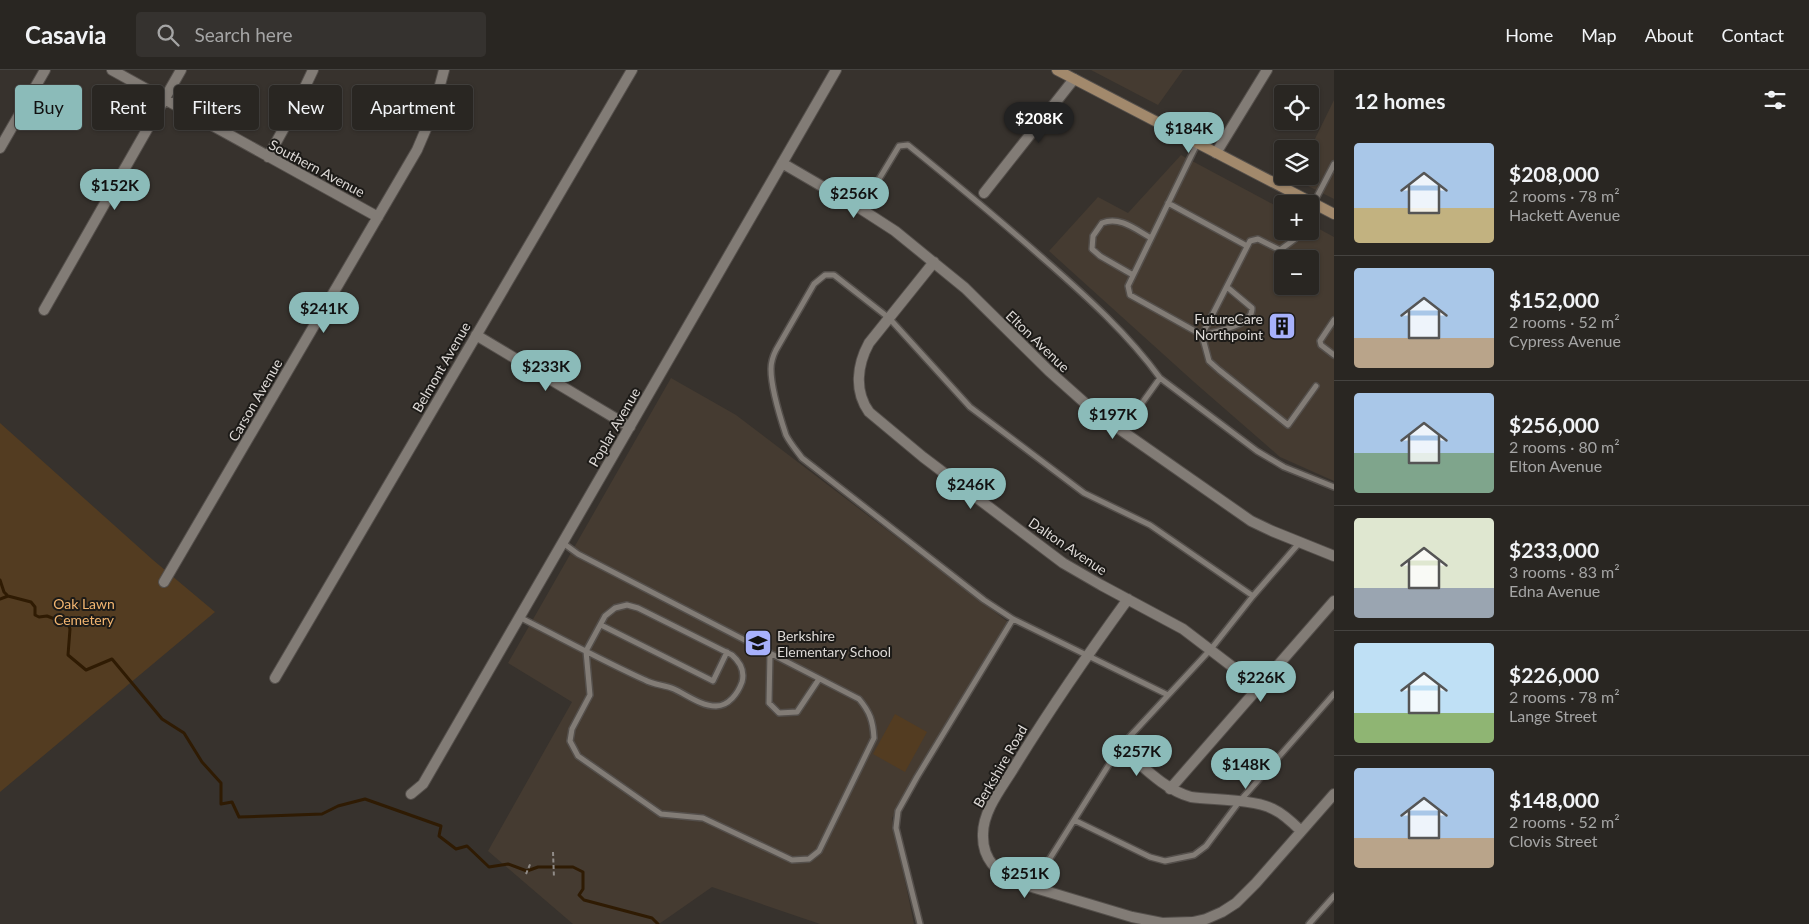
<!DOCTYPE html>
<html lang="en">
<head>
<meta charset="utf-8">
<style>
  body { margin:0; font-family:Lato,sans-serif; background:#35322f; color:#f1f3f6; height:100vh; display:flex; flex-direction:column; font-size:19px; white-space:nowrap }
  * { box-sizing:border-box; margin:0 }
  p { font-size:16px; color:#a5a5a5 }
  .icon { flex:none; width:28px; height:28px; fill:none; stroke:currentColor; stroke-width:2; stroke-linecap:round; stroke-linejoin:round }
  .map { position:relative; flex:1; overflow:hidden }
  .panel { display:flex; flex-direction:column; background:#292622; width:475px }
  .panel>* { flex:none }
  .guide { position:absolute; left:15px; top:15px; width:475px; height:45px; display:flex; gap:10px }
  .buttons { position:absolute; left:1274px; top:15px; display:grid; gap:10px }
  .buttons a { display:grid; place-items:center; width:45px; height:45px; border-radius:5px; background:#292622; box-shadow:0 1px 4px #0004,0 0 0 1px #454340; font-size:25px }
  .price { position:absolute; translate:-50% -42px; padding:0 11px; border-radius:18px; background:#8bbbb9; color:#111; font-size:16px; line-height:32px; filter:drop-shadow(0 1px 2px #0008) }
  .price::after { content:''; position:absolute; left:50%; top:30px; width:15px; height:11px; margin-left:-8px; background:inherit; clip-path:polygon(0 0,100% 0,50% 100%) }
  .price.selected { background:#222; color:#fff }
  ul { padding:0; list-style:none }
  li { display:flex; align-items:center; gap:15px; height:125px; padding:0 20px }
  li+li { border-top:1px solid #454340 }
  li span { display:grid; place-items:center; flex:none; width:140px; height:100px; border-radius:5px; color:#555 }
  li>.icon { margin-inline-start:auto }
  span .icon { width:60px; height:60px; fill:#fffc; stroke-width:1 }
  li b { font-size:21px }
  h2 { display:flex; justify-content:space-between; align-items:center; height:60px; padding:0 20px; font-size:21px }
  .pill { padding:0 18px; border-radius:5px; background:#292622; box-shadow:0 1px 4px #0004,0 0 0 1px #454340; font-size:18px; line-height:45px }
  .pill.selected { background:#8bbbb9; color:#111 }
  header { display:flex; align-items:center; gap:30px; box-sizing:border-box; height:70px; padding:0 25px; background:#292622; border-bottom:1px solid #454340 }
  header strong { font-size:24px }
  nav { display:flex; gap:28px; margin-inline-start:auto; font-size:18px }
  .search { width:350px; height:45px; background:#35322f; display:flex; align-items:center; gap:12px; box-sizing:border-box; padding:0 18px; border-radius:5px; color:#a5a5a5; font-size:19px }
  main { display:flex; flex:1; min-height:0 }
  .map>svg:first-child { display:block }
  .built { fill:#453b31; fill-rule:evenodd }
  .green { fill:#533c21 }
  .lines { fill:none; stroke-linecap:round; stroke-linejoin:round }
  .stream { stroke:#2f1b03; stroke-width:3 }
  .lane-casing { stroke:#544f4b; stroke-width:8 }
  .street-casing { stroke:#544f4b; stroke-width:12 }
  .secondary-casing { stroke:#544f4b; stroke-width:12 }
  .path { stroke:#908b87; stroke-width:2; stroke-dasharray:4 2.5; stroke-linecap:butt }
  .lane { stroke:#827c76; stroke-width:5 }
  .street { stroke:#827c76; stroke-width:10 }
  .secondary { stroke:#a2896c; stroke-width:10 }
  .labels { text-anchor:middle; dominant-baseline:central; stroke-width:4; stroke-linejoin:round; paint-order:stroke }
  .street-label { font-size:14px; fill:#ddd9d6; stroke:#1d1b18 }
  .poi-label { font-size:14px; fill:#ddd9d6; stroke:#1d1b18; text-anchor:end }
  .park-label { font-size:14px; fill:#f2b570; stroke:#1d1b18 }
</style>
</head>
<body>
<header>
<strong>Casavia</strong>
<div class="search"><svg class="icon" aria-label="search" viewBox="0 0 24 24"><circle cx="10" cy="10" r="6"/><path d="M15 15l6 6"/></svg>Search here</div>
<nav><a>Home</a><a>Map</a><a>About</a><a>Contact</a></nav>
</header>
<main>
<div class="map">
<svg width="1334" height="854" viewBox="0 0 1334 854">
  <rect width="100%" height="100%" fill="#37322d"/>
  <path class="built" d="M 1091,0 L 1183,0 L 1158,35 Z
    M 1334,30 L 1334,129 L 1294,109 L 1296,106 L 1310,106 L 1310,79 Z
    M 1181,85 L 1282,139 L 1282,161 L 1310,161 L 1310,154 L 1334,167 L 1334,411 L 1280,387 L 1194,312 L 1049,181 L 1098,127 L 1128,143 ZM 1282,189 L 1310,189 L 1310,216 L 1282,216 Z
    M 671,308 L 736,345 L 1008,552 L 892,748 L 914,854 L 820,854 L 712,817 L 659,854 L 573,854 L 488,781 L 572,632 L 508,593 Z"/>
  <path class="green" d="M 0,353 L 153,490 L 215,542 L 0,722 Z
    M 895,644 L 927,662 L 905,702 L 873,684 Z"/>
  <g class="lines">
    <path class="stream" d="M 0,510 L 4,522 L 7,525
      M 0,529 L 8,526 L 31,532 L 35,537 L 35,545 L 39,547 L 47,546 L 68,554 L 70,559 L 68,585 L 86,600 L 112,589 L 162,649 L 184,663 L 202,692 L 221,713 L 221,734 L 232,732 L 239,747 L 322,744 L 338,736 L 365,729 L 441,756 L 439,766 L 456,779 L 467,776 L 489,797 L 508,794 L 527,801 L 538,797 L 573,797 L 583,802 L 583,819 L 579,825 L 584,830 L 652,848 L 658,854"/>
    <g class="lane-casing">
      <path id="lane" d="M 1197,74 L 1128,216 L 1130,225 L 1202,265 C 1217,261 1253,256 1252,238 L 1227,217
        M 1168,133 L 1247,176
        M 861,139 L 899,76 L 908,75 C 955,113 1001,151 1046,191 C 1087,227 1128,264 1160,308 L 1257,381 L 1284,397 L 1334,417
        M 1310,140 L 1334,94
        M 1299,161 L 1295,169 L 1280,180 L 1258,169 L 1250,171 L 1202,265 L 1209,291 L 1219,300 L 1288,355 L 1316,316
        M 1133,205 L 1100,186 L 1092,179 L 1093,166 L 1102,153 C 1120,146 1135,159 1151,168
        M 1334,250 L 1320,271 L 1321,275 L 1334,285
        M 1122,361 L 1160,308
        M 519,547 C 561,568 603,591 645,610 C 654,615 665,615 674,619 C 687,625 701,636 716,636 C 729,636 738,623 742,612 C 745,601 740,592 732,585 L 638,538 L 627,535 L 615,538 L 605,546 L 586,581 L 590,625 L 572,659 L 570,671 L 578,686 L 661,744 L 703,748 L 792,790 L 809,789 L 819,781 L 874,668 C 873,651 870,642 859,629 L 578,484 L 563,473
        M 601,555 L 713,611 L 727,582
        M 770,583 L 769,633 L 779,643 L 797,642 L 819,609
        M 1168,625 L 1013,549 L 984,530 L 802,388 C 796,380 790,373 786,365 C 780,347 771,317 771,299 C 771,292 773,286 776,280 L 814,214 L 825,205 L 834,205 L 889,248 L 970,337 L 1084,423 L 1150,455 L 1253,526
        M 1074,750 L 1150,787 L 1165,791 L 1194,785 L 1206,776 L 1239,732 L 1334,624
        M 1032,817 L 1120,677 L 1211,579 L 1253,526 L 1300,472
        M 920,854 L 896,758 L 898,741 L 917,707 L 1013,549
        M 1309,854 L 1334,826"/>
    </g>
    <g class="street-casing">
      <path id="street" d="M 112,0 L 378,147
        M 0,78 L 45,0
        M 1216,83 L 1267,0
        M 268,87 L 295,38 L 313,0
        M 782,93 L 861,139 L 895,161 L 965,218 L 1049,301 L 1095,342 L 1251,451 L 1272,461 L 1334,486
        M 984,123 L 1074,9
        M 934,192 L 869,273 C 857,295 854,321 869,342 L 923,387 L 1063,493 L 1101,515 L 1183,559 L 1259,617
        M 44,240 L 181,0
        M 476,265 L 630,357
        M 164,512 L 417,80 L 432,45 L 444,0
        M 1128,529 C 1088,584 1050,639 1015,696 C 1003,716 983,740 983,764 C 982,791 999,805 1022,814 L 1132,847 L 1162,853 L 1193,852 L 1206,849 L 1222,842 L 1236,833 L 1256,813 L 1334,724
        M 275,608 L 632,0
        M 1120,677 C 1142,695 1163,719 1191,727 C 1214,730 1254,729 1273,739 C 1284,744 1293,753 1301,761
        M 1170,719 L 1334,531
        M 411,724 L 423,714 L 836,0"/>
    </g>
    <g class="secondary-casing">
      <path id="secondary" d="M 1057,0 L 1334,144"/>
    </g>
    <path class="path" d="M 553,782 L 554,808
      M 526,804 L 531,792"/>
    <use href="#lane" class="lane"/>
    <use href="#street" class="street"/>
    <use href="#secondary" class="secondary"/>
  </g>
  <defs>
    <g id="building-square" transform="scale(1.4375)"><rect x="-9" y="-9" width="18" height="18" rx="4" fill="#a7b1fc" stroke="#1d1b18"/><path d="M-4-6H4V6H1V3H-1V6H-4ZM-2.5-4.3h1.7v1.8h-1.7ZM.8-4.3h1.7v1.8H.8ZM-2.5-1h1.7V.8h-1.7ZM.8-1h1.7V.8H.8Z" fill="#111"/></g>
    <g id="school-square" transform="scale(1.4375)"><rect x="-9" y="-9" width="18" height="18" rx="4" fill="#a7b1fc" stroke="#1d1b18"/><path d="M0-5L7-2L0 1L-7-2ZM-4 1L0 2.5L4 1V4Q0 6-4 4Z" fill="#111"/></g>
  </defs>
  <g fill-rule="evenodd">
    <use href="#building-square" x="1282" y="256"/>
    <use href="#school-square" x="758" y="573"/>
  </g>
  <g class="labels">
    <g class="street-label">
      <text transform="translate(317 98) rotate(28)">Southern Avenue</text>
      <text transform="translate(1038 271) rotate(44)">Elton Avenue</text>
      <text transform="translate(441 297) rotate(-60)">Belmont Avenue</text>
      <text transform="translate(255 330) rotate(-60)">Carson Avenue</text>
      <text transform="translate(614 357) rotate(-60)">Poplar Avenue</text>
      <text transform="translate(1068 476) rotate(34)">Dalton Avenue</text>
      <text transform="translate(1000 696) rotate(-60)">Berkshire Road</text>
    </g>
    <g class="poi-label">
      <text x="1263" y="248">FutureCare<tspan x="1263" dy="16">Northpoint</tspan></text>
      <text x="777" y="565" text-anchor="start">Berkshire<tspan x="777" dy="16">Elementary School</tspan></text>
    </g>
    <g class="park-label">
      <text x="84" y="533">Oak Lawn<tspan x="84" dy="16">Cemetery</tspan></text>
    </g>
  </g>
</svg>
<div class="buttons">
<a><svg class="icon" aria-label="locate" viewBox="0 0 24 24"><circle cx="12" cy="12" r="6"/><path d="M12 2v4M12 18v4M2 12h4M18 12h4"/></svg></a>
<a><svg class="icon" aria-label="layers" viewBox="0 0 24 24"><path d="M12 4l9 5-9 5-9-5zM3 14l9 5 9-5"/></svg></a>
<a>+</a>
<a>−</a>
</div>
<b class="price selected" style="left:1039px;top:74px">$208K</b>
<b class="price" style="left:1189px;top:84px">$184K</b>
<b class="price" style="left:115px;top:141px">$152K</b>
<b class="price" style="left:854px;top:149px">$256K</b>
<b class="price" style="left:324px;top:264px">$241K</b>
<b class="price" style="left:546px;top:322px">$233K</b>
<b class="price" style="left:1113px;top:370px">$197K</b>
<b class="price" style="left:971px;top:440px">$246K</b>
<b class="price" style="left:1261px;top:633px">$226K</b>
<b class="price" style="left:1137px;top:707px">$257K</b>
<b class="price" style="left:1246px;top:720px">$148K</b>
<b class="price" style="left:1025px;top:829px">$251K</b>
<div class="guide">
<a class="pill selected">Buy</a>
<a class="pill">Rent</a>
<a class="pill">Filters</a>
<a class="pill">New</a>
<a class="pill">Apartment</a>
</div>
</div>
<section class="panel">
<h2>12 homes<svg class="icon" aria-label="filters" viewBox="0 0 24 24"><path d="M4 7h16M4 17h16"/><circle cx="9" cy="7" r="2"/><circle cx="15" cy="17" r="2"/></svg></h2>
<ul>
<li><span style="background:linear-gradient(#a9c7e8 65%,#c2b280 0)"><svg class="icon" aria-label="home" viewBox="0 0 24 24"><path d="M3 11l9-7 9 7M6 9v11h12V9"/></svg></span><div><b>$208,000</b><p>2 rooms · 78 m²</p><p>Hackett Avenue</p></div></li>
<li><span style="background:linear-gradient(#a9c7e8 70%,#b9a48a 0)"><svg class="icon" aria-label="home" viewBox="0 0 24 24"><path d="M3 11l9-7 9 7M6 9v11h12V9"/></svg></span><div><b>$152,000</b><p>2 rooms · 52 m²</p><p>Cypress Avenue</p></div></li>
<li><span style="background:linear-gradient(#a9c7e8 60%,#7fa58c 0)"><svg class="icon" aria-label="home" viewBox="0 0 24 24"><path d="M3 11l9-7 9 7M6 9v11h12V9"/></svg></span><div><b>$256,000</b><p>2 rooms · 80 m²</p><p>Elton Avenue</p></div></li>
<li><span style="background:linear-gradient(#dfe7d0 70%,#9aa5b1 0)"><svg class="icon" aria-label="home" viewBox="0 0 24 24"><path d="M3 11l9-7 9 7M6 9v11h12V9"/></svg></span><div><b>$233,000</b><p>3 rooms · 83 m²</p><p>Edna Avenue</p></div></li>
<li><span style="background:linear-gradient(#bfe0f5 70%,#8fb573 0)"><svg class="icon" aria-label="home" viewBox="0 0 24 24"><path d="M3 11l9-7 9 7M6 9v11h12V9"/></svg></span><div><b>$226,000</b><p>2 rooms · 78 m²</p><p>Lange Street</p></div></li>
<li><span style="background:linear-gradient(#a9c7e8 70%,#b9a48a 0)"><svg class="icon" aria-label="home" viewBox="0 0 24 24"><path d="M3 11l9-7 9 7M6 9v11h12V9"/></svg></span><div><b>$148,000</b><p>2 rooms · 52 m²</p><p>Clovis Street</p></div></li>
</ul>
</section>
</main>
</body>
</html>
